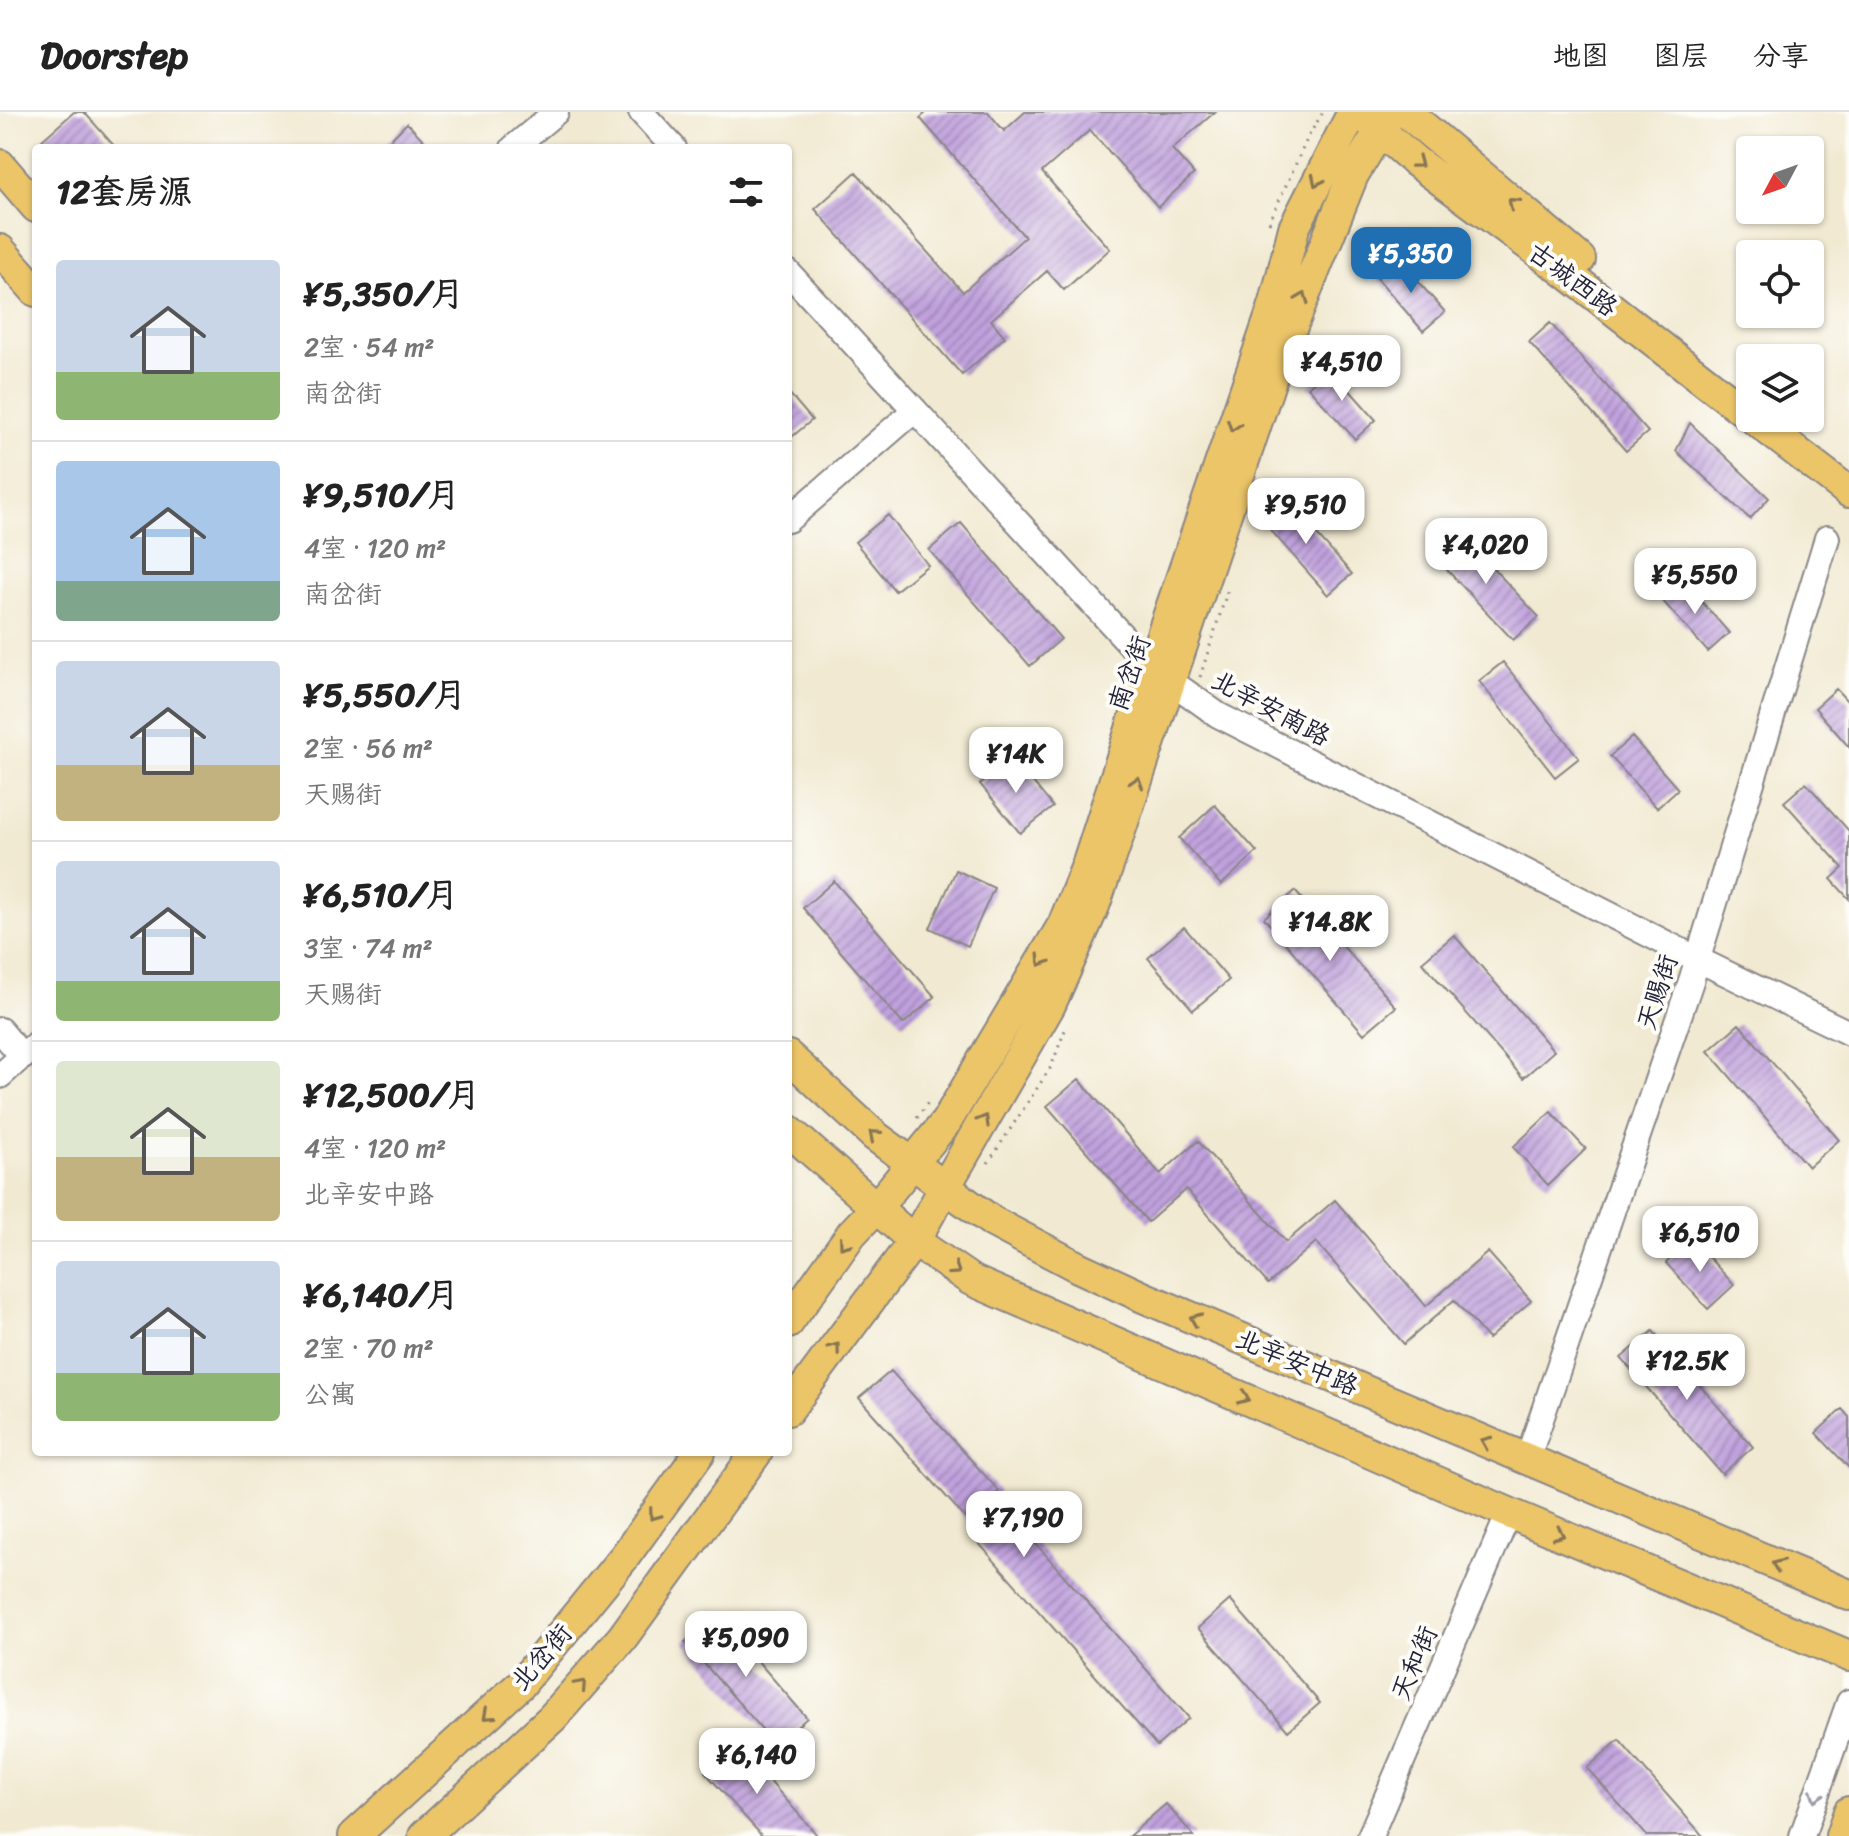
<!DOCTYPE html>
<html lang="zh">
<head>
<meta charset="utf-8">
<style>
  body { margin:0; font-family:Sriracha,"LXGW WenKai TC",sans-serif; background:#f6f6f6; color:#222; height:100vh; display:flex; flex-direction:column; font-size:30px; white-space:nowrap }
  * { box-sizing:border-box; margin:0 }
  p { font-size:26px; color:#767676 }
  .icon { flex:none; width:44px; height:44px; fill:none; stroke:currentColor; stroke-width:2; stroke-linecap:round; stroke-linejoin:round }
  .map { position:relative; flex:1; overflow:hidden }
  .panel { position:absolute; left:32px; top:32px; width:760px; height:1312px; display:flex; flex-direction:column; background:#fff; border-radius:8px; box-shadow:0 2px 6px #0004 }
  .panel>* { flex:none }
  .needle { width:52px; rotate:229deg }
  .tools { position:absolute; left:1736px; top:24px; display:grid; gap:16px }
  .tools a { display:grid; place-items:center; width:88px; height:88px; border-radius:8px; background:#fff; box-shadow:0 2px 6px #0004; font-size:40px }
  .price { position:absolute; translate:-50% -68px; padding:0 18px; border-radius:16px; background:#fff; color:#222; font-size:26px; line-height:52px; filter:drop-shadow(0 2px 4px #0008) }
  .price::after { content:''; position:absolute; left:50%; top:48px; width:24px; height:18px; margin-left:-12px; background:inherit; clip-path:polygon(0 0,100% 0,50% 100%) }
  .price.selected { background:#1f6fb2; color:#fff }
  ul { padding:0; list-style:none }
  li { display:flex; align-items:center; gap:24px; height:200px; padding:0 24px }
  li+li { border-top:2px solid #e0e0e0 }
  li span { display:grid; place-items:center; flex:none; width:224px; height:160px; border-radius:8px; color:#555 }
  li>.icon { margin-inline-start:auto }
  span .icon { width:96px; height:96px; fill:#fffc; stroke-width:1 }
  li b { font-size:34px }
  h2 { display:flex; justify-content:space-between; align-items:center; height:96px; padding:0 24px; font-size:34px }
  header { display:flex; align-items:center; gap:48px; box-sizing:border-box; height:112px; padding:0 40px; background:#fff; border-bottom:2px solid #e0e0e0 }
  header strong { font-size:38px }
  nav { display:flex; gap:44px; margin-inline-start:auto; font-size:28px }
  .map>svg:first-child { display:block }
  .building { fill:url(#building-hatch) }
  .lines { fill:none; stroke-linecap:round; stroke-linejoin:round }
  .minor-casing { stroke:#8a8686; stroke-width:28 }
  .major-casing { stroke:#8a8686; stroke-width:34 }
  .path { stroke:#8a8686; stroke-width:3; stroke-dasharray:2 6; stroke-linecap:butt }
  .minor { stroke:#fff; stroke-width:24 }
  .major { stroke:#ecc569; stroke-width:30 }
  .oneway { stroke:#877452 }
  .oneway2 { stroke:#9c9ca7 }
  .labels { text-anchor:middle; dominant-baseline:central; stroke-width:8; stroke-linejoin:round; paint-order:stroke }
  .street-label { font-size:26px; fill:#22223b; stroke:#fdfcf7 }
</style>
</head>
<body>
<header>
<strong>Doorstep</strong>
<nav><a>地图</a><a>图层</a><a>分享</a></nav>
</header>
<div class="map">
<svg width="1849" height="1724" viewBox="0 0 1849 1724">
  <defs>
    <pattern id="building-hatch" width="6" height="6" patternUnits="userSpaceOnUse" patternTransform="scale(2)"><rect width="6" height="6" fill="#c0a1dd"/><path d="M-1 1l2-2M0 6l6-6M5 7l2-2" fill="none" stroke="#9c83b4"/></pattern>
  </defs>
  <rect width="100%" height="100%" fill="#fdfcf7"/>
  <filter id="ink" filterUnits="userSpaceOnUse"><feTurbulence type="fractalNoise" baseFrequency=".0125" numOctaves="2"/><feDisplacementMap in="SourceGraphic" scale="16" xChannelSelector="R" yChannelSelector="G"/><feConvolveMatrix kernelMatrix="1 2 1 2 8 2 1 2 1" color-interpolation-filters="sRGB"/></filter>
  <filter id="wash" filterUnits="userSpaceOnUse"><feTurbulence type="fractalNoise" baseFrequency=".006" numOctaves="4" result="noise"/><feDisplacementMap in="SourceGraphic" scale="32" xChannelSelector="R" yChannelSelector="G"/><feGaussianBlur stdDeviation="1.8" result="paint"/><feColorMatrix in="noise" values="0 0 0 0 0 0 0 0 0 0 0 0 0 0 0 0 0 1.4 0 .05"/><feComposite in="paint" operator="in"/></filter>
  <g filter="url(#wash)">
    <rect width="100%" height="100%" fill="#f1e9d1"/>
    <g id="blocks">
      <path class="building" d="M 74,0 L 84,0 L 116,36 L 49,36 L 42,28 Z
        M 927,0 L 988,0 L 1004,19 L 1025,0 L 1215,0 L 1172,37 L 1194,62 L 1158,95 L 1090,18 L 1042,60 L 1110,137 L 1064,178 L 1047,159 L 991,208 L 1005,225 L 962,263 L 815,97 L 856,60 L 963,180 L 1025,125 L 920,6 Z
        M 407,11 L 431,36 L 382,36 Z
        M 1398,147 L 1445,200 L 1423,219 L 1377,166 Z
        M 1550,211 L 1648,320 L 1626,339 L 1529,230 Z
        M 1330,256 L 1376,308 L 1355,327 L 1308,275 Z
        M 788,280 L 812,308 L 788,328 Z
        M 1690,311 L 1769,386 L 1750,407 L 1676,339 Z
        M 1283,385 L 1352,462 L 1328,483 L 1260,406 Z
        M 888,403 L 928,453 L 895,479 L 855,430 Z
        M 961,411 L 1061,527 L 1030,554 L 929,438 Z
        M 1459,420 L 1539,505 L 1513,528 L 1434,444 Z
        M 1683,468 L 1729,521 L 1708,540 L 1661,487 Z
        M 1503,550 L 1579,646 L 1555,665 L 1479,569 Z
        M 1836,577 L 1849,591 L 1849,635 L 1815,596 Z
        M 1632,625 L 1678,677 L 1657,696 L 1610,644 Z
        M 1013,645 L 1053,695 L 1020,721 L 980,672 Z
        M 1806,671 L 1849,719 L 1849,787 L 1831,767 L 1843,756 L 1784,690 Z
        M 1215,693 L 1257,740 L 1221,773 L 1179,726 Z
        M 956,758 L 994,776 L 968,834 L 930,816 Z
        M 834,769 L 935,885 L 903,912 L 803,796 Z
        M 1295,779 L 1396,895 L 1364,922 L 1264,806 Z
        M 1184,815 L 1229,868 L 1193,898 L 1148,846 Z
        M 1454,823 L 1554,939 L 1523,966 L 1422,850 Z
        M 1739,912 L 1839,1028 L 1808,1055 L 1708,939 Z
        M 1079,967 L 1160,1062 L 1198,1029 L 1286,1130 L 1335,1088 L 1426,1194 L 1488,1140 L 1531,1189 L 1488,1227 L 1454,1188 L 1404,1232 L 1316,1130 L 1268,1172 L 1186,1077 L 1148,1110 L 1047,994 Z
        M 1551,1000 L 1586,1037 L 1548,1073 L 1513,1035 Z
        M 1692,1127 L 1734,1173 L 1708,1197 L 1666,1151 Z
        M 1653,1219 L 1753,1335 L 1722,1362 L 1621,1246 Z
        M 891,1259 L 999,1379 L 994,1384 L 1189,1606 L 1157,1634 L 969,1420 L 974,1416 L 859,1286 Z
        M 1842,1297 L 1849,1305 L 1849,1356 L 1816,1321 Z
        M 1230,1488 L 1320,1591 L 1288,1619 L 1198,1516 Z
        M 717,1502 L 807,1606 L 776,1633 L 685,1530 Z
        M 1619,1628 L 1703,1724 L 1647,1724 L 1587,1656 Z
        M 737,1632 L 818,1724 L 762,1724 L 705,1660 Z
        M 1166,1692 L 1194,1724 L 1129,1724 Z"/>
    </g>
  </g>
  <g filter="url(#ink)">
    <use href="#blocks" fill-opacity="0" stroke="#8a8686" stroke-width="2"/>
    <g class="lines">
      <g class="minor-casing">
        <path id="minor" d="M 641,0 L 674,36
          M 513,36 L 556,0
          M 788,160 L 1151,555 L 1218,603 L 1697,847 L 1849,921
          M 788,408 L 915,298
          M 0,918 L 23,945
          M 0,964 L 36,932
          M 1527,1348 L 1691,869 L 1827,426
          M 1370,1724 L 1509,1401
          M 1802,1724 L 1849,1590"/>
      </g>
      <g class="major-casing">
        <path id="major" d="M 1406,0 L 1580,147
          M 1367,7 L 1415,49 L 1560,156 L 1750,304
          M 0,53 L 36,95
          M 0,138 L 36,179
          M 1753,306 L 1849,380
          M 788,944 L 875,1024 L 993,1110 L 1078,1155 L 1143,1185 L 1849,1483
          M 788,1018 L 914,1129 L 971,1168 L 1509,1401 L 1849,1544
          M 788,1211 L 852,1121 L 876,1096 L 946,1010 L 1063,813 L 1088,751 L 1151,555 L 1275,191 L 1294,116 L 1353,0
          M 788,1298 L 914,1129 L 1050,893 L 1094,794 L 1117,728 L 1272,264 L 1353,63 L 1391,0
          M 354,1724 L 520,1573 L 625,1444 L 700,1340
          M 424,1724 L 552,1606 L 622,1526 L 757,1340
          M 1841,1724 L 1849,1700"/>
      </g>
      <path class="path" d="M 1269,111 L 1308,25 L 1323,0
        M 1200,565 L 1229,474
        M 917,1006 L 929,989
        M 988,1051 L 1051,955 L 1067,913"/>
      <use href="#minor" class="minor"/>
      <use href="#major" class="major"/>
    </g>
    <defs><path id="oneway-chevron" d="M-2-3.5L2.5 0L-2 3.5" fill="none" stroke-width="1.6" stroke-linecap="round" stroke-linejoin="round" transform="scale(2)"/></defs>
    <g class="oneway">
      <use href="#oneway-chevron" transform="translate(1418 51) rotate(37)"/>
      <use href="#oneway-chevron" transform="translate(1317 69) rotate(116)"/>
      <use href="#oneway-chevron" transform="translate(1513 91) rotate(-139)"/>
      <use href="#oneway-chevron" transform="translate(1303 186) rotate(-68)"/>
      <use href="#oneway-chevron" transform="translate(1233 314) rotate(109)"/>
      <use href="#oneway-chevron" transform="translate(1137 670) rotate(-72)"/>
      <use href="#oneway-chevron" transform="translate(1042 849) rotate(121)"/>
      <use href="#oneway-chevron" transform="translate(984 1008) rotate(-60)"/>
      <use href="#oneway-chevron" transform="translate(874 1023) rotate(-139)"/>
      <use href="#oneway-chevron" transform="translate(844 1132) rotate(126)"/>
      <use href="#oneway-chevron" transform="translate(955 1158) rotate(34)"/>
      <use href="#oneway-chevron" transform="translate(1195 1207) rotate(-157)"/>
      <use href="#oneway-chevron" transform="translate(835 1236) rotate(-53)"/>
      <use href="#oneway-chevron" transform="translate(1244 1286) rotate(23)"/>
      <use href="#oneway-chevron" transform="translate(1486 1330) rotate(-157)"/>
      <use href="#oneway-chevron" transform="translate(654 1403) rotate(126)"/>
      <use href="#oneway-chevron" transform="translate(1559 1422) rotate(23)"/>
      <use href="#oneway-chevron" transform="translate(1777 1453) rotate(-157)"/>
      <use href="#oneway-chevron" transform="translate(581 1573) rotate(-48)"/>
      <use href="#oneway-chevron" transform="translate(488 1603) rotate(138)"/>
    </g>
    <use class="oneway2" href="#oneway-chevron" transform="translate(1816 1684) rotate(109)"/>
  </g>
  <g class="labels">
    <g class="street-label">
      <text transform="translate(1573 167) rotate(37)">古城西路</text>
      <text transform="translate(1129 561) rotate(-71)">南岔街</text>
      <text transform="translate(1271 596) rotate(28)">北辛安南路</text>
      <text transform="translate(1657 880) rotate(-72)">天赐街</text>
      <text transform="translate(1297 1250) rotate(23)">北辛安中路</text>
      <text transform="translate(541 1545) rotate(-49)">北岔街</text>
      <text transform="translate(1414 1551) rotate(-67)">天和街</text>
    </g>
  </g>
</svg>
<div class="tools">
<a><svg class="needle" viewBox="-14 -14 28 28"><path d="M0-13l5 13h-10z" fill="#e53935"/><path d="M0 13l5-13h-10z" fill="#767676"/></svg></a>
<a><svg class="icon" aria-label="locate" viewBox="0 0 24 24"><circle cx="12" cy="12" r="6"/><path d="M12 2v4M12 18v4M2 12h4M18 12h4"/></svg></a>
<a><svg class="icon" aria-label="layers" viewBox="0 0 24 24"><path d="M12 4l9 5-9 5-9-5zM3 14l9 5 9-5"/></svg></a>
</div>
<b class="price selected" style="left:1411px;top:183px">¥5,350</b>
<b class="price" style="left:1342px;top:291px">¥4,510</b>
<b class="price" style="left:1306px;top:434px">¥9,510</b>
<b class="price" style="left:1486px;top:474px">¥4,020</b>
<b class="price" style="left:1695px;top:504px">¥5,550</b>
<b class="price" style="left:1016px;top:683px">¥14K</b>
<b class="price" style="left:1330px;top:851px">¥14.8K</b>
<b class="price" style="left:1700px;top:1162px">¥6,510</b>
<b class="price" style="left:1687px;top:1290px">¥12.5K</b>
<b class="price" style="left:1024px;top:1447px">¥7,190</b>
<b class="price" style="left:746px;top:1567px">¥5,090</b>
<b class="price" style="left:757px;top:1684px">¥6,140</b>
<section class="panel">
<h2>12套房源<svg class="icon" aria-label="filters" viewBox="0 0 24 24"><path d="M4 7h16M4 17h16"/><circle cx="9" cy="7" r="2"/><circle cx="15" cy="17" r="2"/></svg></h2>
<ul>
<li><span style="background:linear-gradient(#c9d6e8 70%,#8fb573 0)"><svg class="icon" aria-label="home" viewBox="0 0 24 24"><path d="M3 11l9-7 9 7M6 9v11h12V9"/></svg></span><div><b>¥5,350/月</b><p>2室 · 54 m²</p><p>南岔街</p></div></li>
<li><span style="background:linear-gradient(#a9c7e8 75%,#7fa58c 0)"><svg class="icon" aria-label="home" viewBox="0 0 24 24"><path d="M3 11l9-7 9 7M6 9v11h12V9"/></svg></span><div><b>¥9,510/月</b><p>4室 · 120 m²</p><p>南岔街</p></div></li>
<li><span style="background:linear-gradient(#c9d6e8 65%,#c2b280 0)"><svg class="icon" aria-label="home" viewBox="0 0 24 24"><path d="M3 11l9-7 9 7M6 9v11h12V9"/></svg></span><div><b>¥5,550/月</b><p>2室 · 56 m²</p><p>天赐街</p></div></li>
<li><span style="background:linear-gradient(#c9d6e8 75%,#8fb573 0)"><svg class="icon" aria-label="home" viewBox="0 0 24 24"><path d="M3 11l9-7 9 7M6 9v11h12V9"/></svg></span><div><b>¥6,510/月</b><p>3室 · 74 m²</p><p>天赐街</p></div></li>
<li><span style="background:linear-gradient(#dfe7d0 60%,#c2b280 0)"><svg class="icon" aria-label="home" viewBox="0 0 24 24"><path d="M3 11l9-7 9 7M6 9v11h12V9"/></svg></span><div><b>¥12,500/月</b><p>4室 · 120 m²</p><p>北辛安中路</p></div></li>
<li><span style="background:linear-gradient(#c9d6e8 70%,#8fb573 0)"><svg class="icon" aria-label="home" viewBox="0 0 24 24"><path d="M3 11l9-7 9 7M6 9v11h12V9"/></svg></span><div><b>¥6,140/月</b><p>2室 · 70 m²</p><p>公寓</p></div></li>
</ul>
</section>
</div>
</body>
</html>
